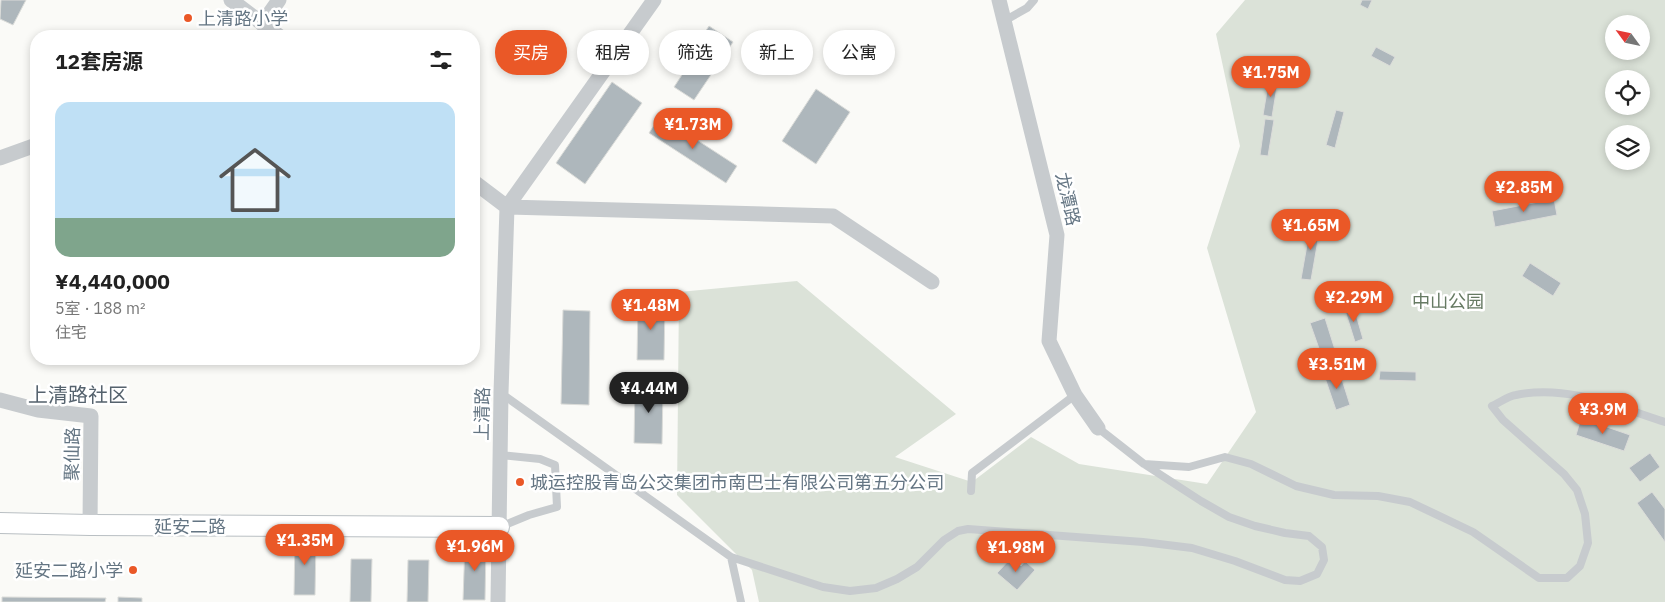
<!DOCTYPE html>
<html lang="zh">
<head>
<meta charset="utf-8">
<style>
  body { margin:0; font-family:"IBM Plex Sans","Noto Sans SC",sans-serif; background:#f6f6f6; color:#222; height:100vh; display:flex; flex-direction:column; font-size:19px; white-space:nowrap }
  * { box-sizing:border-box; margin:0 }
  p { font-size:16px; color:#767676 }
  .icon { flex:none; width:28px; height:28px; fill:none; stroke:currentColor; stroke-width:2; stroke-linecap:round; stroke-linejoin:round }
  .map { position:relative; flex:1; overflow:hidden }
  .drawer { position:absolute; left:30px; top:30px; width:450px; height:335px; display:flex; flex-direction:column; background:#fff; border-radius:20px; box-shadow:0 2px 8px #0003 }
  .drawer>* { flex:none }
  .top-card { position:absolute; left:495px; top:30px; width:475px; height:45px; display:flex; gap:10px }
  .needle { width:32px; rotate:303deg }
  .buttons { position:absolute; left:1605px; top:15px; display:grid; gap:10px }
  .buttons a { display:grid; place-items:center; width:45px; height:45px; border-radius:50%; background:#fff; box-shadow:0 2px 8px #0003; font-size:25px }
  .price { position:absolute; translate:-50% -42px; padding:0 11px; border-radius:18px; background:#ea5827; color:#fff; font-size:16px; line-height:32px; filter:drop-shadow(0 1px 2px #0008) }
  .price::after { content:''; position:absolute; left:50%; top:30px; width:15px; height:11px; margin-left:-8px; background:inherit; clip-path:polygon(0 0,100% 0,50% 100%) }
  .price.current { background:#222; color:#fff }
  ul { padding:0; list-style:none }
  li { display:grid; align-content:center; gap:10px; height:265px; padding:0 25px }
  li+li { border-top:1px solid #e0e0e0 }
  li span { display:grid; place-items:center; height:155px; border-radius:15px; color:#555 }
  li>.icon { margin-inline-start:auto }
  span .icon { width:90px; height:90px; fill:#fffc; stroke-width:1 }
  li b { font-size:21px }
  h2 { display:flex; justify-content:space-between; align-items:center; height:60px; padding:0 25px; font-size:21px }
  .pill { padding:0 18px; border-radius:22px; background:#fff; box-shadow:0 2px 8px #0003; font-size:18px; line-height:45px }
  .pill.current { background:#ea5827; color:#fff }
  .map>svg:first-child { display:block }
  .green { fill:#dbe2d8; fill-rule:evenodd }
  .building { fill:#aeb7bc; stroke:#dbdcd9 }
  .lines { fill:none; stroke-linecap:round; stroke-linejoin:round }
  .secondary-casing { stroke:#b9bfc3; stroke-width:22 }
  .lane { stroke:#c7cbce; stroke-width:8 }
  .street { stroke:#c7cbce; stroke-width:15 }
  .secondary { stroke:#fff; stroke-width:20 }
  .poi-dot { fill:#ea5827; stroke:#fff; stroke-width:2 }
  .labels { text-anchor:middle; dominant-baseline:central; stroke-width:5; stroke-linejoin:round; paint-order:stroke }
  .poi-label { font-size:18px; fill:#647583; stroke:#fff; text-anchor:start }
  .street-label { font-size:18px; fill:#647583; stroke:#fff }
  .park-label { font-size:18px; fill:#667a63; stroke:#fff }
  .quarter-label { font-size:20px; fill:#56636e; stroke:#fff }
</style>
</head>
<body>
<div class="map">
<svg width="1665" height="602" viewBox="0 0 1665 602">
  <rect width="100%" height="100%" fill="#fafaf7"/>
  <path class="green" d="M 1245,0 L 1665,0 L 1665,602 L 759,602 L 752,570 L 677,495 L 679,292 L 797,281 L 956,414 L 895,457 L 972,482 L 1031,437 L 1079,464 L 1207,484 L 1256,412 L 1207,248 L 1240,146 L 1216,34 ZM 1614,24 L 1641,24 L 1641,51 L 1614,51 ZM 1614,79 L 1641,79 L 1641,106 L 1614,106 ZM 1614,134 L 1641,134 L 1641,161 L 1614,161 Z"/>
  <path class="building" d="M 1,0 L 26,0 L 13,25 L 0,19 Z
    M 1362,0 L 1372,0 L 1368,9 L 1360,5 Z
    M 709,26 L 733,42 L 694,100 L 674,87 L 697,52 L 694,49 Z
    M 1376,47 L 1395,57 L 1390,66 L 1371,56 Z
    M 1269,79 L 1278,80 L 1272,117 L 1263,115 Z
    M 612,82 L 642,103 L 585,184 L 556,163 Z
    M 816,89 L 850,112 L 816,164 L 782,141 Z
    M 1336,110 L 1344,112 L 1335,148 L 1326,145 Z
    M 660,116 L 737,166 L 726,183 L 649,133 Z
    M 1265,119 L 1274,120 L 1268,156 L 1260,155 Z
    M 1554,199 L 1557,215 L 1495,227 L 1492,211 Z
    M 1311,222 L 1321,223 L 1311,280 L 1301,279 Z
    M 1530,263 L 1561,283 L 1553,296 L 1522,276 Z
    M 638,301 L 665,301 L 664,360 L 637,360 Z
    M 1353,304 L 1363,339 L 1355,342 L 1344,307 Z
    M 563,310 L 590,311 L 589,405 L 561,404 Z
    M 1325,318 L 1336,353 L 1322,357 L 1310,323 Z
    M 1339,370 L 1350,405 L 1336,410 L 1324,375 Z
    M 1380,371 L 1416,372 L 1416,381 L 1379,380 Z
    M 635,385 L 663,385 L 662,444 L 634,443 Z
    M 1581,418 L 1630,435 L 1624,451 L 1576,435 Z
    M 1650,453 L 1660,467 L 1640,482 L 1629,468 Z
    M 1652,492 L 1665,509 L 1665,542 L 1637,503 Z
    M 295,538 L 316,538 L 315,595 L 294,595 Z
    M 465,543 L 486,543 L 485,600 L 463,600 Z
    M 1012,557 L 1021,566 L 1025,561 L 1035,570 L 1017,590 L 997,573 Z
    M 351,559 L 372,559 L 371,602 L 350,602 Z
    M 408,560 L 429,560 L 428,602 L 407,602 Z
    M 2,597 L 106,598 L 105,602 L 2,602 Z
    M 118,597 L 142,598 L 142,602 L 118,602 Z"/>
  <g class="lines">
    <g class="secondary-casing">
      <path id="secondary" d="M 0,523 L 90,525 L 499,527"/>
    </g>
    <path class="lane" d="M 1004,21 L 1027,8 L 1034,0
      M 502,394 L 731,557 L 823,587 L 850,591 L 876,588 L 897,579 L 917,567 L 944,540 L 958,531 L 968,529 L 1143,542 L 1192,548 L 1235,561 L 1285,580 L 1300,581 L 1317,574 L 1324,560 L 1322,547 L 1309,536 L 1285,533 L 1255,526 L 1229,517 L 1201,501 L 1144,464
      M 1098,428 L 1144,464 L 1189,467 L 1225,457 L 1251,464 L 1296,486 L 1334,495 L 1378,496 L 1410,502 L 1473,532 L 1539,578 L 1567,578 L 1580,566 L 1588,543 L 1585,514 L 1577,490 L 1564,474 L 1503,420 L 1492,406 C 1499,403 1508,396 1516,395 C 1567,384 1618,407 1665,422
      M 500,455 L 540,459 L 555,465 L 557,507 L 529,515 L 500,527
      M 971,491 L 972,473 L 1075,395
      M 731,557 L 741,602"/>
    <path class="street" d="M 231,0 L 279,36
      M 999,0 L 1057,235 L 1049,341 L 1075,395 L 1098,428
      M 262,24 L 279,0
      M 0,158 L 36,145
      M 474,182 L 507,207 L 501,393 L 498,602
      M 507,207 L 833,216 L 932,282
      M 507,207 L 654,0
      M 0,400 L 38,410 L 91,416 L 90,525"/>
    <use href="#secondary" class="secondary"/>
  </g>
  <g class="poi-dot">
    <circle cx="188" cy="18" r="5"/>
    <circle cx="520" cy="482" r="5"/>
    <circle cx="133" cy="570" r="5"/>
  </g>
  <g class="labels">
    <g class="poi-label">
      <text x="198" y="18">上清路小学</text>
      <text x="530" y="482">城运控股青岛公交集团市南巴士有限公司第五分公司</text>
      <text x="123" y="570" text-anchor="end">延安二路小学</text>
    </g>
    <g class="street-label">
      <text transform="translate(1068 199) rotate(77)">龙潭路</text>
      <text transform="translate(482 414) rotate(-89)">上清路</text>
      <text transform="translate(72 454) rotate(-89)">聚仙路</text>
      <text x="190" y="526">延安二路</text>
    </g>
    <g class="park-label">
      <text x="1448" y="301">中山公园</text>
    </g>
    <g class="quarter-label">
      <text x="78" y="394">上清路社区</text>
    </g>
  </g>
</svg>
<div class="buttons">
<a><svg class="needle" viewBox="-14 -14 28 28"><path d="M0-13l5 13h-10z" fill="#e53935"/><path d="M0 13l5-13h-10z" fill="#767676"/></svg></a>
<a><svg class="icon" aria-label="locate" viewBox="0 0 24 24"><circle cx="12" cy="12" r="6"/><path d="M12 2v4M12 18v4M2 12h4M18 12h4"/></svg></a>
<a><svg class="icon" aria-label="layers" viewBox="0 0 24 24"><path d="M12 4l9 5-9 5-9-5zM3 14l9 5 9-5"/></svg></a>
</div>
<b class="price" style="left:1271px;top:98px">¥1.75M</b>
<b class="price" style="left:693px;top:150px">¥1.73M</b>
<b class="price" style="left:1524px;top:213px">¥2.85M</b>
<b class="price" style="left:1311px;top:251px">¥1.65M</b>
<b class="price" style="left:1354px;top:323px">¥2.29M</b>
<b class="price" style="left:651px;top:331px">¥1.48M</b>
<b class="price" style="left:1337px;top:390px">¥3.51M</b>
<b class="price current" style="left:649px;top:414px">¥4.44M</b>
<b class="price" style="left:1603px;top:435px">¥3.9M</b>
<b class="price" style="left:305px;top:566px">¥1.35M</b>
<b class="price" style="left:475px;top:572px">¥1.96M</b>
<b class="price" style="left:1016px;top:573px">¥1.98M</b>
<div class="top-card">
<a class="pill current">买房</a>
<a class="pill">租房</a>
<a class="pill">筛选</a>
<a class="pill">新上</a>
<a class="pill">公寓</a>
</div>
<section class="drawer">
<h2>12套房源<svg class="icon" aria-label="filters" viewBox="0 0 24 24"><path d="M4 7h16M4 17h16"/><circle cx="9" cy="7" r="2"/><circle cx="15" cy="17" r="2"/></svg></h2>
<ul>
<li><span style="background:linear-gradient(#bfe0f5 75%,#7fa58c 0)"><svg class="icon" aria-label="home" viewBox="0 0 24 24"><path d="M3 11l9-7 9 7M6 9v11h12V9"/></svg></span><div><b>¥4,440,000</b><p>5室 · 188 m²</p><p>住宅</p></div></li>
</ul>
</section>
</div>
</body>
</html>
